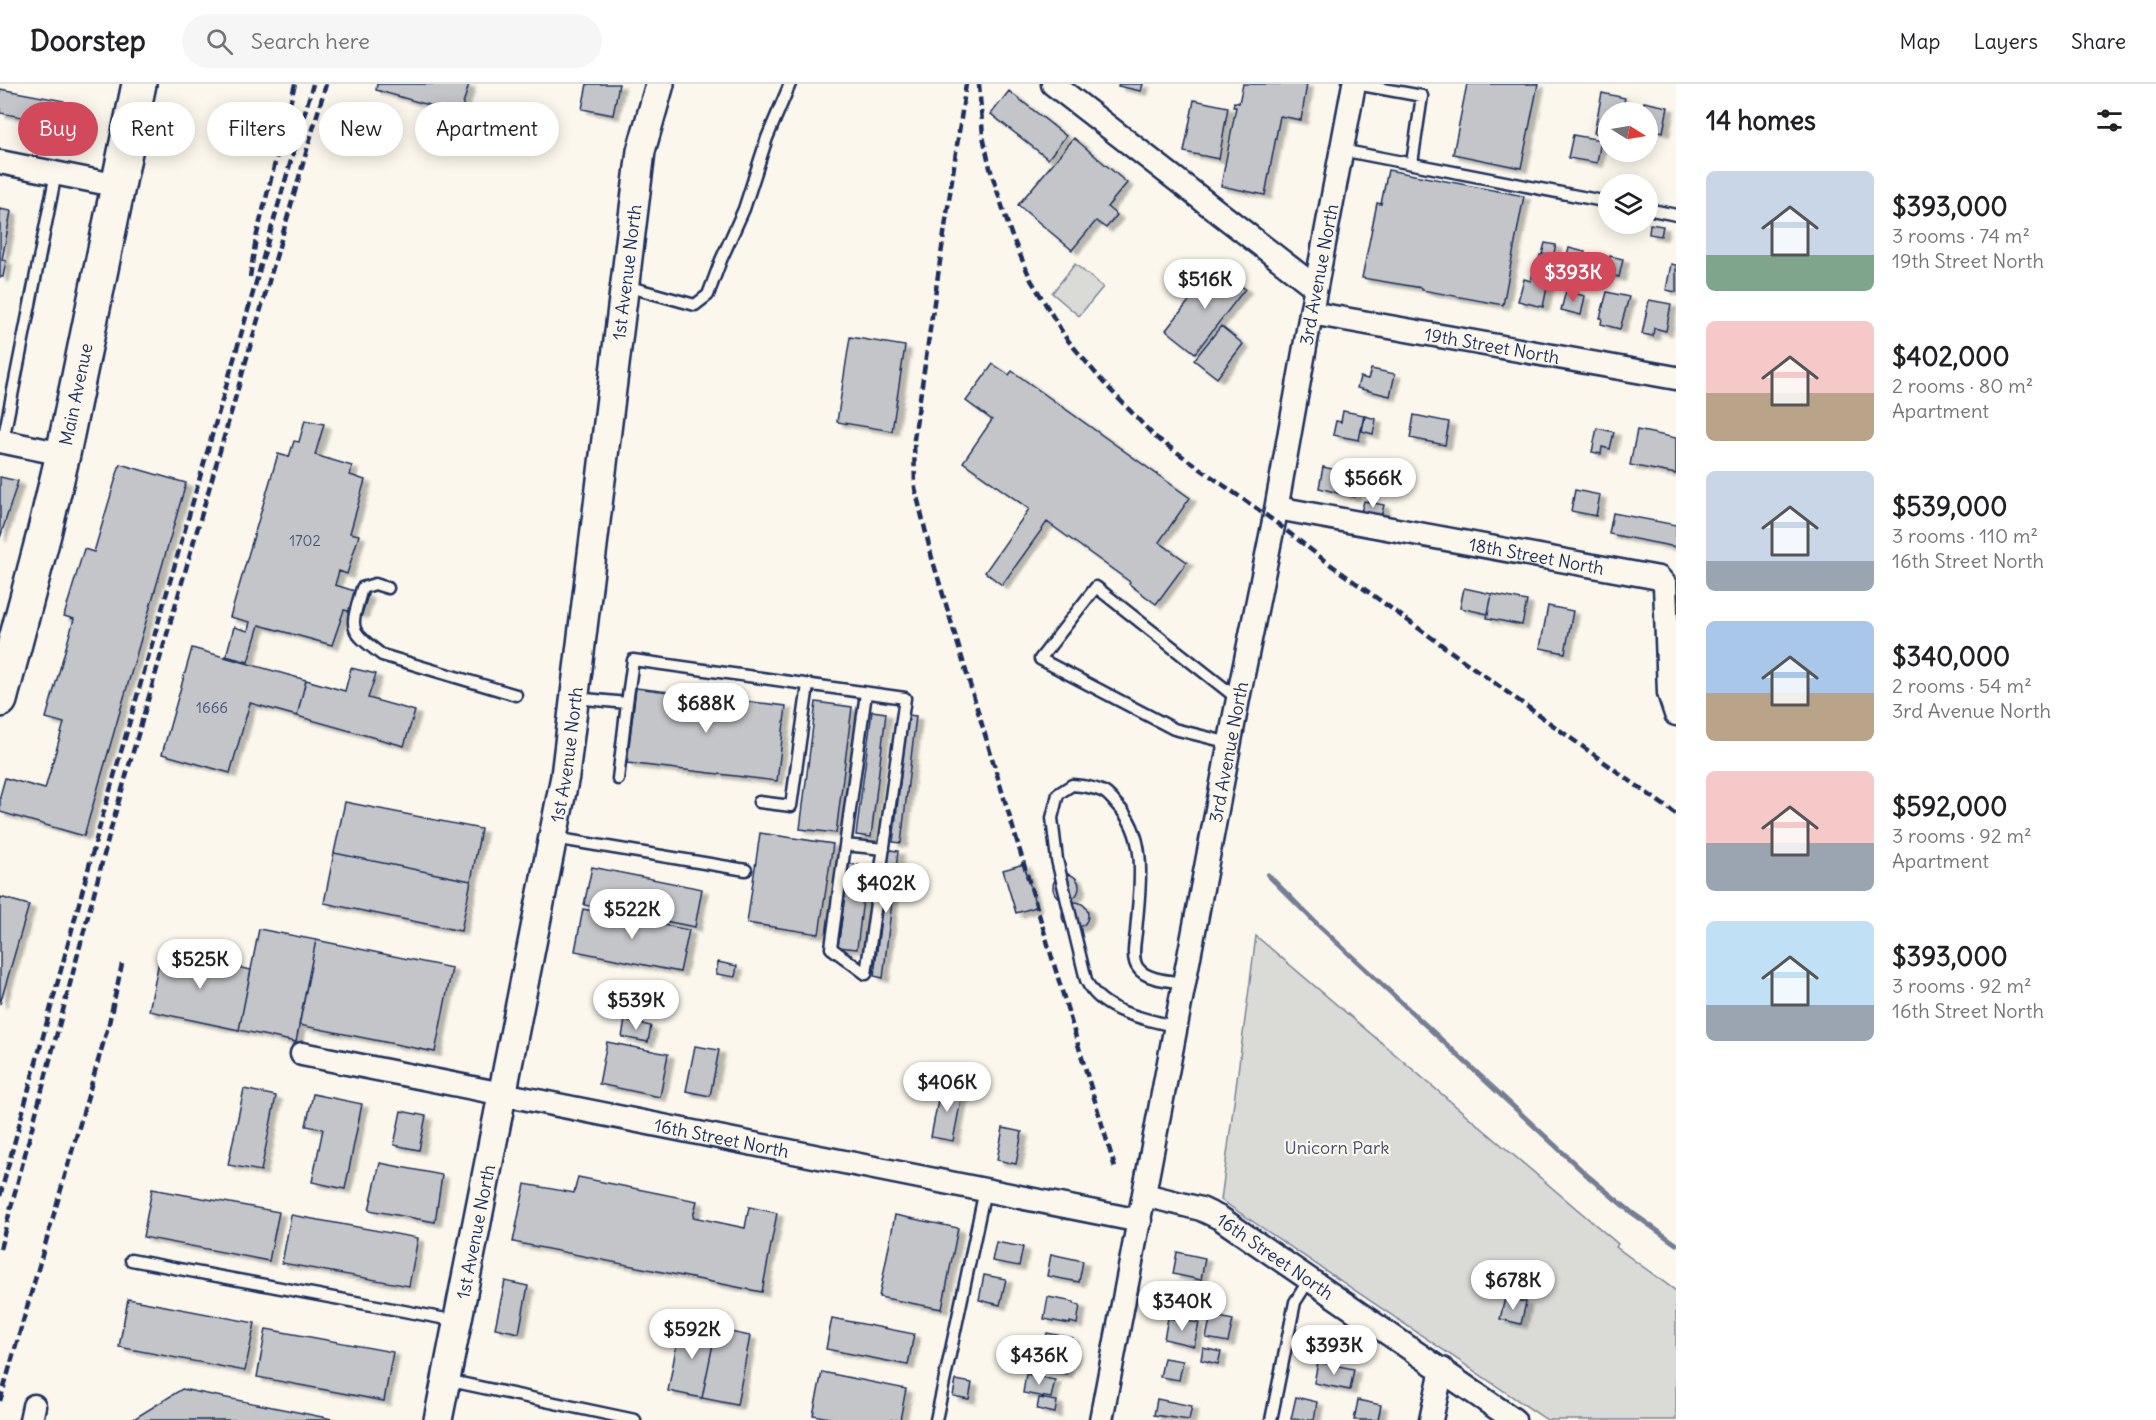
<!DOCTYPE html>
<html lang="en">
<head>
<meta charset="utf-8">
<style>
  body { margin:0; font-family:Delius,sans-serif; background:#f6f6f6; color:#202124; height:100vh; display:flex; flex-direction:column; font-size:22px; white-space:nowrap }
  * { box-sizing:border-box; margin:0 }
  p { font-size:20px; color:#757577 }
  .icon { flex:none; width:33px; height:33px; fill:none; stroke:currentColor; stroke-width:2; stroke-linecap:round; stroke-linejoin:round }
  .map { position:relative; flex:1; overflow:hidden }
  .side { display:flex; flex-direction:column; background:#fff; width:480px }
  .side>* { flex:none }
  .top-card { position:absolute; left:18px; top:18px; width:570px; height:54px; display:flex; gap:12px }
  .needle { width:39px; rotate:101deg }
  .buttons { position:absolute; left:1598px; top:18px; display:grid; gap:12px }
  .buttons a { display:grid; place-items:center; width:60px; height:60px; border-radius:50%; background:#fff; box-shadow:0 3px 15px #0003; font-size:30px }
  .price { position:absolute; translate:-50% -51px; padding:0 14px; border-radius:21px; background:#fff; color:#222; font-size:20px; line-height:39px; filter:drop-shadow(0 2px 3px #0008) }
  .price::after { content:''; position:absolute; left:50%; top:36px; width:18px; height:14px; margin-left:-9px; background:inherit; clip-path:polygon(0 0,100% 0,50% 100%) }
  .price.active { background:#d1495b; color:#fff }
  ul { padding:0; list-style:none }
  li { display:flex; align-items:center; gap:18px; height:150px; padding:0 30px }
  li span { display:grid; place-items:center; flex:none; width:168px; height:120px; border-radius:9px; color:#555 }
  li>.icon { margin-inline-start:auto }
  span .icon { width:72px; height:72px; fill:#fffc; stroke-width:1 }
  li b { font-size:26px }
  h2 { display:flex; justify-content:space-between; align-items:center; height:72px; padding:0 30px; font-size:26px }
  .chip { padding:0 21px; border-radius:27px; background:#fff; box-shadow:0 3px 15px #0003; font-size:21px; line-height:54px }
  .chip.active { background:#d1495b; color:#fff }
  header { display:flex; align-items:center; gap:36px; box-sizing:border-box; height:84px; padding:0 30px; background:#fff; border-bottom:2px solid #e0e0e0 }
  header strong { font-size:28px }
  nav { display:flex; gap:33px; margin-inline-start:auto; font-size:21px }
  .search { width:420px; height:54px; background:#f6f6f6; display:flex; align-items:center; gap:15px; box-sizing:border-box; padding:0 21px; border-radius:33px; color:#757577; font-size:22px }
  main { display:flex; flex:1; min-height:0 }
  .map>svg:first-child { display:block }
  .green { fill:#dadad7; stroke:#7a849a; stroke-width:1.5 }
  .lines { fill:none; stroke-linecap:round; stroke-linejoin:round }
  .stream { stroke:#747e96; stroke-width:5 }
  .building { fill:#c3c5c9; stroke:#1b2f5e; stroke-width:1.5; filter:url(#shadow) }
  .service-casing { stroke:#1b2f5e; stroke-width:15 }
  .minor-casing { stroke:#1b2f5e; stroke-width:27 }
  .tertiary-casing { stroke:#1b2f5e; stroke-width:32 }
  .primary-casing { stroke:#1b2f5e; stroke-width:38 }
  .service { stroke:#fbf7ec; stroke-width:10 }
  .minor { stroke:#fbf7ec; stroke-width:22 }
  .tertiary { stroke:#fbf7ec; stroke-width:27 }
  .primary { stroke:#fbf7ec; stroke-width:33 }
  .rail { stroke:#1b2f5e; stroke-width:4.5; stroke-dasharray:9 4.5; stroke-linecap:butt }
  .labels { text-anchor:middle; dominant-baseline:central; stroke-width:4.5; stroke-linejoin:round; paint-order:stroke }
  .number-label { font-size:15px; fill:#455479 }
  .street-label { font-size:18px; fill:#1b2f5e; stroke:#fbf7ec }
  .park-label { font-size:18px; fill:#415176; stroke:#fbf7ec }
</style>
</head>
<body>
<header>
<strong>Doorstep</strong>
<div class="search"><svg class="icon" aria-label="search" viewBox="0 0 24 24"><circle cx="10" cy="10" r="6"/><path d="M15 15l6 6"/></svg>Search here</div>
<nav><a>Map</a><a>Layers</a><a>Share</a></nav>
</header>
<main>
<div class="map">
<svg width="1676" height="1336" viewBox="0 0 1676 1336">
  <defs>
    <filter id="shadow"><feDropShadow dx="6" dy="4" stdDeviation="1.5" flood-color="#0004"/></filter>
  </defs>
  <rect width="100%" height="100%" fill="#fbf7ec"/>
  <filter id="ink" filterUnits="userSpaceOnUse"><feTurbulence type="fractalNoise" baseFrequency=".0167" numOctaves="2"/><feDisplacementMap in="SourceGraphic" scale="12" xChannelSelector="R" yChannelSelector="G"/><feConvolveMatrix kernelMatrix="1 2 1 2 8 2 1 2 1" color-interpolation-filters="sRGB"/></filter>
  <g filter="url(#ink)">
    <path class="green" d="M 1075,180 L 1103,203 L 1079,232 L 1052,209 Z
      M 1256,852 L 1618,1160 L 1616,1163 L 1676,1207 L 1676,1336 L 1547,1336 L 1221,1116 Z"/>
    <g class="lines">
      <path class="stream" d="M 1268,791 L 1318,841 L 1589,1093 L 1631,1128 L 1676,1160"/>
    </g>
    <path class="building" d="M 377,0 L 469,0 L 460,30 L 376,6 Z
      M 587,0 L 619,0 L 613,31 L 582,25 Z
      M 1119,0 L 1143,0 L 1141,7 L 1118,2 Z
      M 1243,0 L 1307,0 L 1301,36 L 1280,32 L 1265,111 L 1221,102 L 1236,23 L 1233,23 L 1234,18 L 1239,19 Z
      M 1467,0 L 1538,0 L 1521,84 L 1453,70 Z
      M 0,5 L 64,17 L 59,40 L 0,29 Z
      M 1009,7 L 1066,52 L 1048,75 L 991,30 Z
      M 1602,9 L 1625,14 L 1622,28 L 1608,28 L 1608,52 L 1594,49 Z
      M 1194,16 L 1228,23 L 1219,75 L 1184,68 Z
      M 1644,18 L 1668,23 L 1663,48 L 1647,44 L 1647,28 L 1642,28 Z
      M 1573,51 L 1601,56 L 1597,79 L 1568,74 Z
      M 1074,54 L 1127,99 L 1107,123 L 1117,131 L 1106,144 L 1096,137 L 1072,166 L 1018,121 Z
      M 1388,86 L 1524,112 L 1503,221 L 1422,206 L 1422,204 L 1362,194 L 1377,119 L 1381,120 Z
      M 0,125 L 11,127 L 2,176 L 6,177 L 3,193 L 0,193 Z
      M 1650,140 L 1663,142 L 1661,152 L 1649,150 Z
      M 1545,159 L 1556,161 L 1553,172 L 1542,170 Z
      M 1569,164 L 1585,168 L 1580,185 L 1564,182 Z
      M 1540,171 L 1553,174 L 1551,182 L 1538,179 Z
      M 1610,172 L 1623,175 L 1619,193 L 1606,190 Z
      M 1671,180 L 1676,181 L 1676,208 L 1666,206 Z
      M 1216,183 L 1245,205 L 1195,269 L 1166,246 Z
      M 1534,185 L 1550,189 L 1543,223 L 1518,217 L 1524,195 L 1531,197 Z
      M 1566,207 L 1585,212 L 1581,231 L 1561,226 Z
      M 1607,208 L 1629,213 L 1620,245 L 1601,240 L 1602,234 L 1600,234 Z
      M 1649,216 L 1671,220 L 1666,247 L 1654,244 L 1653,252 L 1642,250 Z
      M 1221,242 L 1243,260 L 1217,294 L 1194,276 Z
      M 850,253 L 905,262 L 892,347 L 837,338 Z
      M 993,280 L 1009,291 L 1012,287 L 1190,414 L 1159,458 L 1187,478 L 1156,520 L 1129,500 L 1130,498 L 1047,438 L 1002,501 L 985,488 L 1029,425 L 963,378 L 992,336 L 966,317 Z
      M 1371,285 L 1395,290 L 1390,312 L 1357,304 L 1360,293 L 1368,295 Z
      M 1343,327 L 1364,331 L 1359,356 L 1333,351 L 1336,337 L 1341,338 Z
      M 1414,331 L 1449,338 L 1445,361 L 1410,354 Z
      M 1365,332 L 1376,335 L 1373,350 L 1362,347 Z
      M 305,336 L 324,340 L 315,371 L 352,382 L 350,391 L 365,396 L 350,449 L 359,451 L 347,490 L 339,487 L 335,501 L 368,511 L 362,530 L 344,526 L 332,561 L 259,541 L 248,578 L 226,572 L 234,543 L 248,547 L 250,538 L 230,533 L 278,370 L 289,373 L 294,357 L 299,358 Z
      M 1597,344 L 1614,348 L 1610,365 L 1602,363 L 1601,370 L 1592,368 Z
      M 1637,346 L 1676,354 L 1676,390 L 1630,381 Z
      M 120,380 L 186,399 L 84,752 L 0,728 L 0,712 L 5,694 L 45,705 L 64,639 L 46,634 L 74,535 L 64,532 L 84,465 L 94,468 Z
      M 1323,383 L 1360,391 L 1354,413 L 1319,404 Z
      M 0,393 L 18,397 L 0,454 Z
      M 1575,406 L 1600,411 L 1596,432 L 1571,427 Z
      M 1364,417 L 1384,421 L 1381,433 L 1361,428 Z
      M 1613,429 L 1676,441 L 1676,463 L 1609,450 Z
      M 1464,504 L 1492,510 L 1488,530 L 1460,524 Z
      M 1492,510 L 1527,517 L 1522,541 L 1487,534 Z
      M 1548,522 L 1573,527 L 1565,569 L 1540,564 Z
      M 192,564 L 306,596 L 297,632 L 250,619 L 230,689 L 162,670 Z
      M 351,584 L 376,590 L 368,614 L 415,627 L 404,662 L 297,632 L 306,596 L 345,607 Z
      M 636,604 L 786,622 L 777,697 L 627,679 Z
      M 816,618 L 852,623 L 836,749 L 800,745 Z
      M 872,627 L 886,629 L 871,753 L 856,751 Z
      M 908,631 L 916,632 L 901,759 L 893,758 Z
      M 345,718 L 481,745 L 471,797 L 334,769 Z
      M 760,749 L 833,760 L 819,850 L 747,839 Z
      M 889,766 L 898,767 L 883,894 L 874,892 Z
      M 334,769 L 471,797 L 461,847 L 324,819 Z
      M 849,780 L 867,782 L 857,865 L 838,863 Z
      M 1024,780 L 1036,823 L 1016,829 L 1003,786 Z
      M 592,783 L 702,805 L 695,843 L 584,821 Z
      M1053 803a13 13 0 1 1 26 0a13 13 0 1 1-26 0Z
      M 0,813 L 29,821 L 0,920 Z
      M1062 831a13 13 0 1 1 26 0a13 13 0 1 1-26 0Z
      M 583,825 L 689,846 L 680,888 L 575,867 Z
      M 259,845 L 316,856 L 296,958 L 239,946 Z
      M 316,856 L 452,884 L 435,968 L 299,941 Z
      M 161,867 L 251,886 L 239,946 L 149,927 Z
      M 718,878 L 737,882 L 735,893 L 716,890 Z
      M 625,936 L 651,942 L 648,958 L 622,953 Z
      M 607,958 L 668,970 L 660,1013 L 599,1000 Z
      M 695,962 L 719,966 L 710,1012 L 686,1007 Z
      M 941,1000 L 963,1005 L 953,1057 L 931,1053 Z
      M 244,1005 L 276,1012 L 261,1087 L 228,1081 Z
      M 313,1010 L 362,1020 L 345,1105 L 312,1098 L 323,1045 L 306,1042 Z
      M 401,1027 L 426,1032 L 419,1066 L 394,1061 Z
      M 1003,1044 L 1022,1048 L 1016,1080 L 997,1076 Z
      M 380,1079 L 442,1091 L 435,1138 L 369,1126 Z
      M 578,1093 L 697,1117 L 693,1133 L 745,1144 L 749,1123 L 777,1129 L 762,1208 L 513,1158 L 525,1100 L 574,1109 Z
      M 152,1105 L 279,1128 L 269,1177 L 143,1153 Z
      M 291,1131 L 418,1154 L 409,1202 L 282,1179 Z
      M 895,1131 L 958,1144 L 942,1225 L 879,1213 Z
      M 996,1158 L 1023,1163 L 1019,1182 L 992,1177 Z
      M 1177,1168 L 1205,1174 L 1201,1196 L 1173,1190 Z
      M 1051,1170 L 1083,1177 L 1079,1198 L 1047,1192 Z
      M 984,1191 L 1006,1195 L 1000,1221 L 979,1216 Z
      M 505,1197 L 528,1202 L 519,1249 L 495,1244 Z
      M 1048,1213 L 1074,1218 L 1074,1220 L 1080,1221 L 1077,1240 L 1070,1238 L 1070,1240 L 1044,1235 Z
      M 1505,1214 L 1526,1218 L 1521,1240 L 1500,1235 Z
      M 128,1215 L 255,1239 L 245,1287 L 119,1263 Z
      M 1211,1231 L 1233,1236 L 1228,1258 L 1206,1254 Z
      M 832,1234 L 914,1250 L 908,1281 L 826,1265 Z
      M 1168,1234 L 1199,1239 L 1194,1262 L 1164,1255 Z
      M 681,1238 L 716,1245 L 702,1314 L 668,1307 Z
      M 266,1245 L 393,1268 L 384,1317 L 257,1293 Z
      M 716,1245 L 750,1252 L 737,1321 L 702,1314 Z
      M 1047,1249 L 1073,1254 L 1070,1266 L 1074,1267 L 1071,1280 L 1068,1279 L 1066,1290 L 1039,1285 Z
      M 1203,1264 L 1221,1268 L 1218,1280 L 1201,1276 Z
      M 1164,1274 L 1183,1277 L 1179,1296 L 1160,1293 Z
      M 1318,1278 L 1354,1285 L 1350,1306 L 1314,1299 Z
      M 822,1288 L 906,1305 L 900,1336 L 840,1336 L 813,1331 Z
      M 1026,1290 L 1055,1296 L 1051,1314 L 1023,1309 Z
      M 956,1296 L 972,1299 L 969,1315 L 953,1312 Z
      M 182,1305 L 337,1336 L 132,1336 Z
      M 1296,1313 L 1317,1318 L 1314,1336 L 1291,1335 Z
      M 1039,1314 L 1057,1317 L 1055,1329 L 1037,1325 Z
      M 1157,1315 L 1192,1322 L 1189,1336 L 1154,1331 Z
      M 1358,1316 L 1381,1321 L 1378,1336 L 1354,1336 Z"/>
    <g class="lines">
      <g class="service-casing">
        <path id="service" d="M 1356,0 L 1422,12 L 1412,79
          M 1341,66 L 1608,118
          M 1647,125 L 1676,131
          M 626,202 L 695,221 L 708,211 L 721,176 L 744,125 L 767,54 L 790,0
          M 3,357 L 56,89
          M 388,504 L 375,500 L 362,504 C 351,545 346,544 382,571 L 516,611
          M 575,614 L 627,619 L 633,576 L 905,614 L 866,890 L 831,864 L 866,609
          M 1230,659 L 1174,645 L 1040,575 L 1096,503 L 1238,615
          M 618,695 L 627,619
          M 759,718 L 791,722 L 808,601
          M 554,754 L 746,786
          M 845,761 L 884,765
          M 1176,943 C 1145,934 1101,929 1086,896 L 1057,776 L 1052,734 L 1058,710 L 1072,701 C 1083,702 1094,703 1104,708 C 1109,711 1113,716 1117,721 C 1150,753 1139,806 1136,848 C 1135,858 1131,875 1138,884 C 1146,896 1171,897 1185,899
          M 131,1176 L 457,1237
          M 446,1296 L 635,1336
          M 936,1336 L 985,1106
          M 1271,1336 L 1295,1218 L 1309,1196"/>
      </g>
      <g class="minor-casing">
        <g id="minor">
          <path d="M 1053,0 L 1315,203"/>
          <path d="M 0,78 L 119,102"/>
          <path id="s1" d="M 1311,229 L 1676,294"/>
          <path d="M 0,357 L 63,370"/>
          <path id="s2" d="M 1277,424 L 1659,494 L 1665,501 L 1669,609 L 1676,630"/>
          <path id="s3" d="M 302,970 L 1140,1137"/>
          <path id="s4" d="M 1145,1111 L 1201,1125 L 1220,1134 L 1514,1336"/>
          <path d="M 31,1336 L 34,1322"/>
          <path id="s5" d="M 1101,1336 L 1238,615 L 1274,437 L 1311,229 L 1354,0"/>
          <path d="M 1431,1336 L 1442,1285"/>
        </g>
      </g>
      <g class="tertiary-casing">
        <g id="tertiary">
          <path id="s6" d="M 438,1336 L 565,692 L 641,67 L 660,0"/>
        </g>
      </g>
      <g class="primary-casing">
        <g id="primary">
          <path id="s7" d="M 0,616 L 44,450 L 63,370 L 139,0"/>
        </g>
      </g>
      <use href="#service" class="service"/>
      <use href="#minor" class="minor"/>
      <use href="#tertiary" class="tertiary"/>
      <use href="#primary" class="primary"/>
      <path class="rail" d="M 966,0 L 914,355 L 915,404 L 932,474 L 1116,1087
        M 979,0 L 983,52 L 990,84 L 1011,150 L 1031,196 L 1066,254 L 1103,298 L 1154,352 L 1274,437 L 1324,476 L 1676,730
        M 250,193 L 256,154 L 295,0
        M 0,1112 L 102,734 L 313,0
        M 0,1165 L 113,737 L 326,0
        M 0,1317 L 109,939 L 122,880"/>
    </g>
  </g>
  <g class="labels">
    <g class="number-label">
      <text x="305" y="456">1702</text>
      <text x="212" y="623">1666</text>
    </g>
    <g class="street-label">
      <text stroke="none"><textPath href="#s6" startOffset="1164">1st Avenue North</textPath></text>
      <text stroke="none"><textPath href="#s5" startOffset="1166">3rd Avenue North</textPath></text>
      <text stroke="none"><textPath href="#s1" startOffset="184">19th Street North</textPath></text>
      <text stroke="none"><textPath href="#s7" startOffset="315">Main Avenue</textPath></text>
      <text stroke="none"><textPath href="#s2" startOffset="264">18th Street North</textPath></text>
      <text stroke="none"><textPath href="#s5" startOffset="680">3rd Avenue North</textPath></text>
      <text stroke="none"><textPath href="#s6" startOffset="678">1st Avenue North</textPath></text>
      <text stroke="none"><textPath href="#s3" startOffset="428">16th Street North</textPath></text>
      <text stroke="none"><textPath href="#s6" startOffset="192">1st Avenue North</textPath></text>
      <text stroke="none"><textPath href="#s4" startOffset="146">16th Street North</textPath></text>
    </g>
    <g class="park-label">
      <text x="1337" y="1063">Unicorn Park</text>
    </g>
  </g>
</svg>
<div class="buttons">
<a><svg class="needle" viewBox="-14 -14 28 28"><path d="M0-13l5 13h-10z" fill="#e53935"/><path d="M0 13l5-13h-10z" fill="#757577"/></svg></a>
<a><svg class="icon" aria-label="layers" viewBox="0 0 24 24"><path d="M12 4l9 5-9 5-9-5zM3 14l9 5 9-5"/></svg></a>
</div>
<b class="price active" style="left:1573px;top:219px">$393K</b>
<b class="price" style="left:1205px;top:226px">$516K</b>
<b class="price" style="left:1373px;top:425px">$566K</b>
<b class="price" style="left:706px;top:650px">$688K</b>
<b class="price" style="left:886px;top:830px">$402K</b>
<b class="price" style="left:632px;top:856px">$522K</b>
<b class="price" style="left:200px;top:906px">$525K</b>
<b class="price" style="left:636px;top:947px">$539K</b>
<b class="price" style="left:947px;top:1029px">$406K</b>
<b class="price" style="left:1513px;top:1227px">$678K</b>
<b class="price" style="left:1182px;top:1248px">$340K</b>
<b class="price" style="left:692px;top:1276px">$592K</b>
<b class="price" style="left:1334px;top:1292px">$393K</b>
<b class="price" style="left:1039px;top:1302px">$436K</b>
<div class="top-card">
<a class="chip active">Buy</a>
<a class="chip">Rent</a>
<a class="chip">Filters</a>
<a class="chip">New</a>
<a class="chip">Apartment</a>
</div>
</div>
<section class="side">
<h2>14 homes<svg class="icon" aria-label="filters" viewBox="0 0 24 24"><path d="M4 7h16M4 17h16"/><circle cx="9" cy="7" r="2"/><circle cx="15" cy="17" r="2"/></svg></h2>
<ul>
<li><span style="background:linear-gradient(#c9d6e8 70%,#7fa58c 0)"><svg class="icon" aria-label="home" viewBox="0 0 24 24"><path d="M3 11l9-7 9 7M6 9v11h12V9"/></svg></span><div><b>$393,000</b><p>3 rooms · 74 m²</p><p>19th Street North</p></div></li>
<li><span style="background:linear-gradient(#f6c9c9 60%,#b9a48a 0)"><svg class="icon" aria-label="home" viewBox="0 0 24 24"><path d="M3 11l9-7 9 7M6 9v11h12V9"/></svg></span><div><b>$402,000</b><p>2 rooms · 80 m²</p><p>Apartment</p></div></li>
<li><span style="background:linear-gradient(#c9d6e8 75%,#9aa5b1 0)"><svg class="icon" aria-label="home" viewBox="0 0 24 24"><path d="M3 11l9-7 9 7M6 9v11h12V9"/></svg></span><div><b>$539,000</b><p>3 rooms · 110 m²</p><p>16th Street North</p></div></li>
<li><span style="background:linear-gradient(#a9c7e8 60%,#b9a48a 0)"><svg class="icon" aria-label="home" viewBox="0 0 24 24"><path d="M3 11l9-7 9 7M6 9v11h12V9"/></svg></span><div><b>$340,000</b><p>2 rooms · 54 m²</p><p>3rd Avenue North</p></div></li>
<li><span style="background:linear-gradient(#f6c9c9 60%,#9aa5b1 0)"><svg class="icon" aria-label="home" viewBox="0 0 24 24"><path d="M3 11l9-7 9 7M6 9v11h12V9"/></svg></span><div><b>$592,000</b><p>3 rooms · 92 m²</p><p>Apartment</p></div></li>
<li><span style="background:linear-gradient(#bfe0f5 70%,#9aa5b1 0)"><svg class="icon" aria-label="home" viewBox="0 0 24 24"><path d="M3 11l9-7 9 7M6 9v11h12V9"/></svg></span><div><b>$393,000</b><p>3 rooms · 92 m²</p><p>16th Street North</p></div></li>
</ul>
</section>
</main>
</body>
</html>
